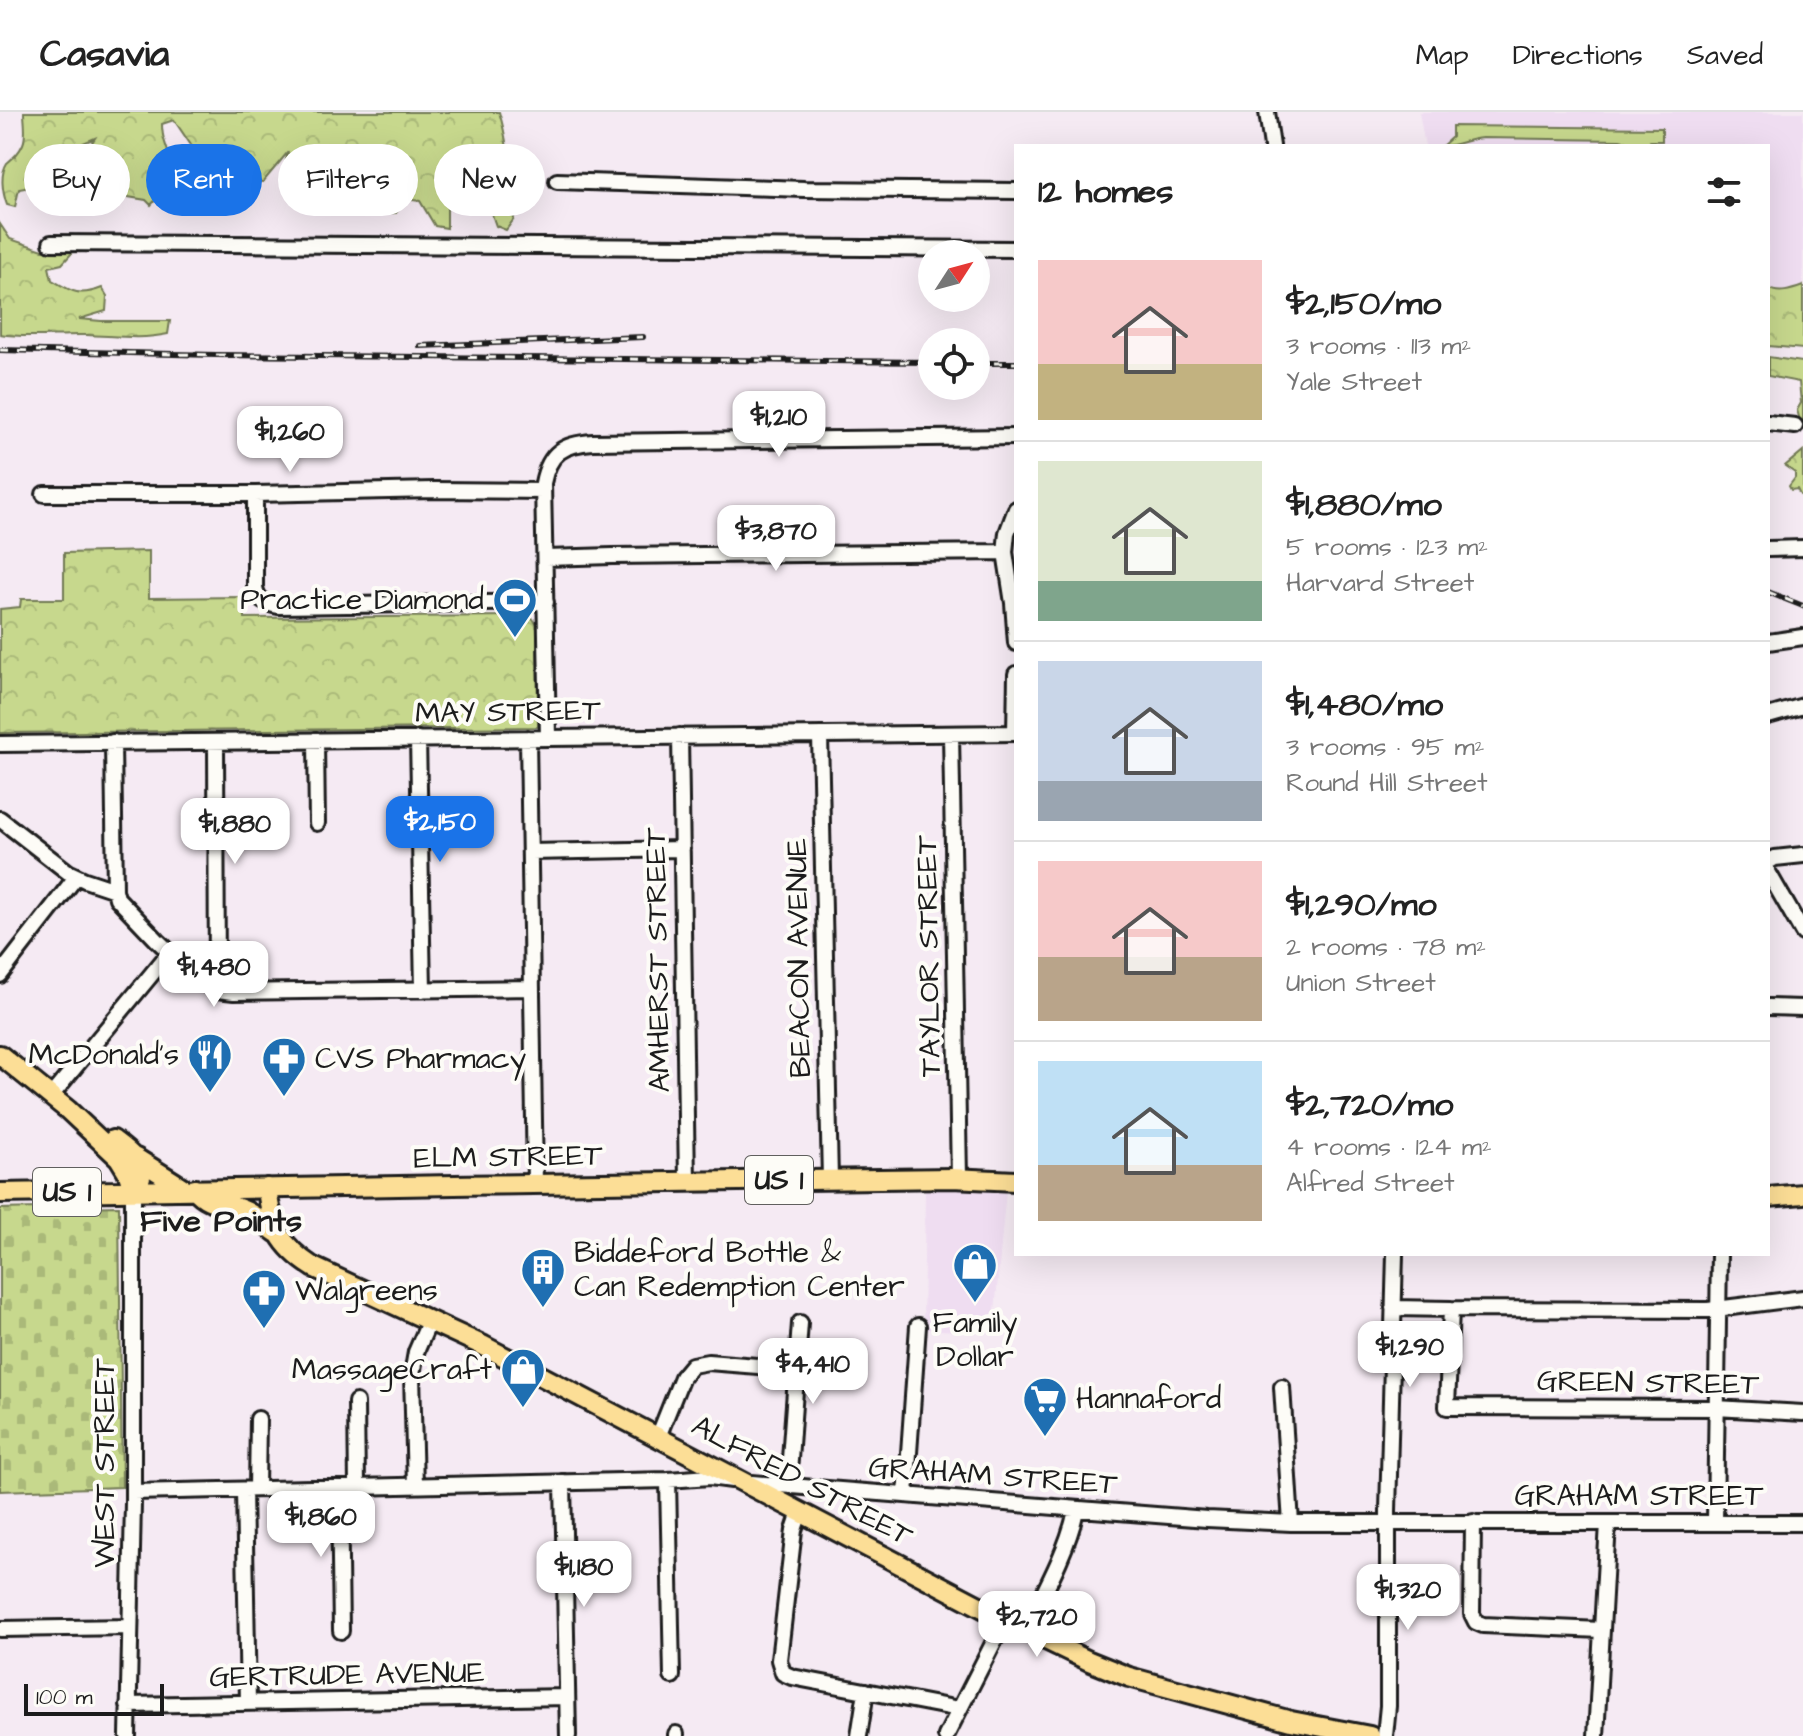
<!DOCTYPE html>
<html lang="en">
<head>
<meta charset="utf-8">
<style>
  body { margin:0; font-family:"Architects Daughter",sans-serif; background:#f6f6f6; color:#222; height:100vh; display:flex; flex-direction:column; font-size:30px; white-space:nowrap }
  * { box-sizing:border-box; margin:0 }
  p { font-size:26px; color:#767676 }
  .icon { flex:none; width:44px; height:44px; fill:none; stroke:currentColor; stroke-width:2; stroke-linecap:round; stroke-linejoin:round }
  .map { position:relative; flex:1; overflow:hidden }
  .panel { position:absolute; left:1014px; top:32px; width:756px; height:1112px; display:flex; flex-direction:column; background:#fff; border-radius:0px; box-shadow:0 8px 32px #0002 }
  .panel>* { flex:none }
  .banner { position:absolute; left:24px; top:32px; width:760px; height:72px; display:flex; gap:16px }
  .needle { width:52px; rotate:54deg }
  .controls { position:absolute; left:918px; top:128px; display:grid; gap:16px }
  .controls a { display:grid; place-items:center; width:72px; height:72px; border-radius:50%; background:#fff; box-shadow:0 8px 32px #0002; font-size:40px }
  .scale { position:absolute; left:24px; bottom:20px; width:140px; box-sizing:border-box; padding-left:8px; border:4px solid #1c1c1c; border-top:0; font-size:22px; line-height:28px; white-space:nowrap; color:#1c1c1c; -webkit-text-stroke:6px #fdfcf7; paint-order:stroke }
  .price { position:absolute; translate:-50% -68px; padding:0 18px; border-radius:16px; background:#fff; color:#222; font-size:26px; line-height:52px; filter:drop-shadow(0 2px 4px #0008) }
  .price::after { content:''; position:absolute; left:50%; top:48px; width:24px; height:18px; margin-left:-12px; background:inherit; clip-path:polygon(0 0,100% 0,50% 100%) }
  .price.selected { background:#1a73e8; color:#fff }
  ul { padding:0; list-style:none }
  li { display:flex; align-items:center; gap:24px; height:200px; padding:0 24px }
  li+li { border-top:2px solid #e0e0e0 }
  li span { display:grid; place-items:center; flex:none; width:224px; height:160px; border-radius:0px; color:#555 }
  li>.icon { margin-inline-start:auto }
  span .icon { width:96px; height:96px; fill:#fffc; stroke-width:1 }
  li b { font-size:34px }
  h2 { display:flex; justify-content:space-between; align-items:center; height:96px; padding:0 24px; font-size:34px }
  .chip { padding:0 28px; border-radius:36px; background:#fff; box-shadow:0 8px 32px #0002; font-size:28px; line-height:72px }
  .chip.selected { background:#1a73e8; color:#fff }
  header { display:flex; align-items:center; gap:48px; box-sizing:border-box; height:112px; padding:0 40px; background:#fff; border-bottom:2px solid #e0e0e0 }
  header strong { font-size:38px }
  nav { display:flex; gap:44px; margin-inline-start:auto; font-size:28px }
  .map>svg:first-child { display:block }
  .built { fill:#efddf1 }
  .grass { fill:#c7d88d; stroke:#727a54; stroke-width:2 }
  .forest { fill:url(#forest-crowns); stroke:#727a54; stroke-width:2 }
  .cemetery { fill:url(#cemetery-stones); stroke:#727a54; stroke-width:2 }
  .lines { fill:none; stroke-linecap:round; stroke-linejoin:round }
  .minor-casing { stroke:#1c1c1c; stroke-width:20 }
  .major-casing { stroke:#1c1c1c; stroke-width:24 }
  .minor { stroke:#fdfcf7; stroke-width:14 }
  .major { stroke:#fcde96; stroke-width:18 }
  .rail-casing { stroke:#1c1c1c; stroke-width:6 }
  .rail { stroke:#fdfcf7; stroke-width:3; stroke-dasharray:9; stroke-linecap:butt }
  .labels { text-anchor:middle; dominant-baseline:central; stroke-width:8; stroke-linejoin:round; paint-order:stroke }
  .shield { fill:#fdfcf7; stroke:#605f5e; stroke-width:2 }
  .shield-label { font-size:28px; font-weight:bold; fill:#1c1c1c }
  .poi-label { font-size:30px; fill:#1c1c1c; stroke:#fdfcf7; text-anchor:start }
  .street-label { font-size:30px; fill:#1c1c1c; stroke:#fdfcf7 }
  .neighbourhood-label { font-size:32px; font-weight:bold; fill:#1c1c1c; stroke:#fdfcf7 }
</style>
</head>
<body>
<header>
<strong>Casavia</strong>
<nav><a>Map</a><a>Directions</a><a>Saved</a></nav>
</header>
<div class="map">
<svg width="1803" height="1624" viewBox="0 0 1803 1624">
  <defs>
    <pattern id="forest-crowns" width="20" height="18" patternUnits="userSpaceOnUse" patternTransform="scale(2)"><rect width="20" height="18" fill="#c7d88d"/><path d="M2 6a3 3 0 1 1 6 0M12 15a3 3 0 1 1 6 0" fill="none" stroke="#aab979"/></pattern>
    <pattern id="cemetery-stones" width="16" height="16" patternUnits="userSpaceOnUse" patternTransform="scale(2)"><rect width="16" height="16" fill="#c7d88d"/><path d="M2 7V4a2 2 0 0 1 4 0v3zM10 15v-3a2 2 0 0 1 4 0v3z" fill="#aab979"/></pattern>
  </defs>
  <rect width="100%" height="100%" fill="#f5eaf3"/>
  <filter id="ink" filterUnits="userSpaceOnUse"><feTurbulence type="fractalNoise" baseFrequency=".0125" numOctaves="2"/><feDisplacementMap in="SourceGraphic" scale="16" xChannelSelector="R" yChannelSelector="G"/><feConvolveMatrix kernelMatrix="1 2 1 2 8 2 1 2 1" color-interpolation-filters="sRGB"/></filter>
  <g filter="url(#ink)">
    <path class="built" d="M 1419,0 L 1803,0 L 1803,197 L 1768,197 L 1768,34 L 1425,34 Z
      M 925,1077 L 1006,1078 L 993,1221 L 923,1217 Z"/>
    <path class="grass" d="M 1452,14 L 1662,16 L 1662,29 L 1651,29 L 1656,34 L 1642,34 L 1620,28 L 1482,26 C 1467,27 1457,34 1442,34 L 1452,25 Z"/>
    <path class="forest" d="M 24,0 L 499,0 C 510,35 510,71 514,107 L 506,118 L 496,114 L 490,97 L 481,80 L 466,75 L 447,87 L 447,116 L 435,114 L 420,89 L 405,87 L 396,101 L 387,101 L 382,61 L 363,54 L 354,67 L 323,43 L 316,46 L 305,65 L 289,70 L 282,64 L 288,40 L 263,70 L 243,69 L 223,64 L 207,80 L 201,48 L 174,8 L 162,12 C 162,29 166,30 169,44 C 173,63 163,80 151,93 L 146,88 L 86,78 L 72,73 L 83,44 L 95,26 L 83,31 L 43,69 L 30,75 L 19,77 L 15,95 L 7,93 C 2,79 0,62 7,51 C 14,45 19,41 23,32 C 27,23 24,10 24,0 Z
      M 0,112 L 10,127 L 43,138 L 62,136 L 72,141 L 62,152 L 49,155 L 52,168 C 72,180 79,185 102,176 L 107,184 L 106,199 L 79,207 L 101,209 L 170,209 L 168,222 C 140,228 116,224 87,223 C 58,222 29,227 0,222 Z
      M 1803,174 L 1803,237 L 1768,234 L 1768,176 C 1778,183 1792,178 1803,174 Z
      M 1768,245 L 1803,250 L 1803,319 L 1797,298 L 1801,291 L 1799,270 L 1768,264 Z
      M 1803,339 L 1803,384 L 1800,383 L 1797,377 L 1791,378 L 1789,374 L 1795,366 L 1795,361 L 1785,354 Z
      M 149,439 L 149,486 L 244,485 L 245,506 L 531,504 L 537,513 L 538,615 L 0,621 L 0,497 L 20,495 L 21,487 L 64,487 L 64,441 Z"/>
    <path class="cemetery" d="M 119,1094 L 122,1375 L 0,1379 L 0,1097 Z"/>
    <g class="lines">
      <g class="minor-casing">
        <path id="minor" d="M 1267,0 L 1272,34
          M 557,69 L 804,77 L 1016,79
          M 51,131 L 1016,137
          M 1768,311 L 1795,314
          M 44,382 L 255,382 L 434,378 L 543,379
          M 255,382 L 255,475 C 257,489 266,492 279,494 L 546,490
          M 1016,397 L 1007,421 L 1005,440 L 1013,491 L 1016,531
          M 1768,437 L 1803,436
          M 546,446 L 612,444 L 1005,440
          M 1768,530 L 1803,525
          M 1768,604 L 1803,594
          M 1015,621 L 1016,562
          M 951,622 L 959,1066
          M 820,623 L 830,1067
          M 680,624 L 687,1070
          M 528,626 L 535,1072
          M 548,626 L 543,371 C 549,340 564,332 593,330 L 1016,325
          M 418,627 L 423,878
          M 316,628 L 317,711
          M 113,630 L 115,778 L 117,786 L 158,829 L 199,868 L 217,878 L 234,880 L 532,876
          M 216,630 L 217,878
          M 0,632 L 1016,621
          M 0,707 L 68,760 L 85,768 L 115,778
          M 530,740 L 682,737
          M 1768,750 L 1775,746 L 1803,743
          M 1768,760 L 1803,821
          M 0,863 L 76,765
          M 1768,895 L 1803,896
          M 51,984 L 170,840
          M 1393,1196 L 1451,1197 L 1708,1198 L 1803,1186
          M 1451,1197 L 1447,1295 L 1716,1296 L 1803,1301
          M 1282,1275 L 1291,1411
          M 356,1290 L 357,1375
          M 658,1325 L 682,1265 L 692,1253 L 708,1250 L 796,1257
          M 668,1368 L 672,1564
          M 563,1370 L 568,1624
          M 752,1371 L 1207,1407 L 1291,1411 L 1803,1411
          M 415,1374 L 412,1263 L 416,1240 L 430,1208
          M 788,1374 L 800,1211
          M 339,1376 L 341,1519
          M 257,1377 L 258,1307
          M 244,1378 L 248,1591
          M 133,1380 L 668,1368 L 710,1365 L 732,1368
          M 906,1383 L 918,1214
          M 800,1400 L 794,1418 L 779,1548 L 783,1561 L 792,1565 L 959,1597
          M 1473,1410 L 1472,1502 L 1476,1510 L 1483,1513 L 1601,1518
          M 1715,1410 L 1719,1142
          M 0,1517 L 130,1515
          M 1025,1518 C 1042,1484 1070,1434 1076,1397
          M 128,1593 L 567,1585
          M 676,1622 L 676,1624
          M 128,1624 L 133,1391 L 133,1078
          M 859,1624 L 866,1579
          M 946,1624 L 1005,1508
          M 1385,1624 L 1388,1594 L 1388,1399 L 1395,1142
          M 1596,1624 L 1608,1411"/>
      </g>
      <g class="major-casing">
        <path id="major" d="M 0,943 L 68,998 L 119,1046 L 127,1059 L 133,1078
          M 113,1028 C 130,1041 154,1057 133,1078
          M 136,1046 L 185,1077
          M 267,1076 C 271,1114 280,1134 313,1155 L 484,1234 L 1025,1518 L 1089,1549 L 1129,1565 L 1291,1609 L 1370,1624
          M 195,1077 C 210,1095 224,1089 243,1098 C 256,1103 266,1113 277,1121
          M 0,1081 C 317,1075 635,1070 952,1066 L 1016,1069
          M 1768,1085 L 1803,1082"/>
      </g>
      <use href="#minor" class="minor"/>
      <use href="#major" class="major"/>
      <g class="rail-casing">
        <path id="rail" d="M 420,234 L 643,225
          M 0,238 L 216,243 L 932,250
          M 976,251 L 1016,251
          M 1768,480 L 1803,494"/>
      </g>
      <use href="#rail" class="rail"/>
    </g>
  </g>
  <defs>
    <g id="stadium-pin" transform="scale(2.3)"><path d="M0 17L-7.5 6A9.5 9.5 0 1 1 7.5 6Z" fill="#1f6fb2" stroke="#fdfcf7"/><path d="M0-5a6.5 5 0 1 0 0 10a6.5 5 0 1 0 0-10ZM-3.5-1.8h7v3.6h-7Z" fill="#fff"/></g>
    <g id="restaurant-pin" transform="scale(2.3)"><path d="M0 17L-7.5 6A9.5 9.5 0 1 1 7.5 6Z" fill="#1f6fb2" stroke="#fdfcf7"/><path d="M-5-6h1v4h1v-4h1v4h1v-4h1v5L-1.5 .5V6h-2V.5L-5-1ZM5-6V6H3V1.5H1.5Q1.5-4 5-6Z" fill="#fff"/></g>
    <g id="pharmacy-pin" transform="scale(2.3)"><path d="M0 17L-7.5 6A9.5 9.5 0 1 1 7.5 6Z" fill="#1f6fb2" stroke="#fdfcf7"/><path d="M-2-6h4v4h4v4h-4v4h-4v-4h-4v-4h4Z" fill="#fff"/></g>
    <g id="shop-pin" transform="scale(2.3)"><path d="M0 17L-7.5 6A9.5 9.5 0 1 1 7.5 6Z" fill="#1f6fb2" stroke="#fdfcf7"/><path d="M-5-2.5h2.3a2.7 3.5 0 0 1 5.4 0H5L5.5 6h-11ZM-1.5-2.5h3a1.5 2.3 0 0 0-3 0Z" fill="#fff"/></g>
    <g id="building-pin" transform="scale(2.3)"><path d="M0 17L-7.5 6A9.5 9.5 0 1 1 7.5 6Z" fill="#1f6fb2" stroke="#fdfcf7"/><path d="M-4-6H4V6H1V3H-1V6H-4ZM-2.5-4.3h1.7v1.8h-1.7ZM.8-4.3h1.7v1.8H.8ZM-2.5-1h1.7V.8h-1.7ZM.8-1h1.7V.8H.8Z" fill="#fff"/></g>
    <g id="supermarket-pin" transform="scale(2.3)"><path d="M0 17L-7.5 6A9.5 9.5 0 1 1 7.5 6Z" fill="#1f6fb2" stroke="#fdfcf7"/><path d="M-6-5.5h2.5l.6 2H6L4.5 2H-2.5L-4.4-4H-6ZM-1.5 3.2a1.3 1.3 0 1 0 .1 0ZM3 3.2a1.3 1.3 0 1 0 .1 0Z" fill="#fff"/></g>
  </defs>
  <g fill-rule="evenodd">
    <use href="#stadium-pin" x="515" y="488"/>
    <use href="#restaurant-pin" x="210" y="943"/>
    <use href="#pharmacy-pin" x="284" y="947"/>
    <use href="#shop-pin" x="975" y="1153"/>
    <use href="#building-pin" x="543" y="1158"/>
    <use href="#pharmacy-pin" x="264" y="1179"/>
    <use href="#shop-pin" x="523" y="1258"/>
    <use href="#supermarket-pin" x="1045" y="1287"/>
  </g>
  <g class="labels">
    <g class="shield">
      <rect x="745" y="1044" width="68" height="48" rx="6"/>
      <rect x="33" y="1056" width="68" height="48" rx="6"/>
    </g>
    <g class="shield-label">
      <text x="779" y="1068">US 1</text>
      <text x="67" y="1080">US 1</text>
    </g>
    <g class="poi-label">
      <text x="484" y="488" text-anchor="end">Practice Diamond</text>
      <text x="179" y="943" text-anchor="end">McDonald's</text>
      <text x="315" y="947">CVS Pharmacy</text>
      <text x="574" y="1141">Biddeford Bottle &amp;<tspan x="574" dy="34">Can Redemption Center</tspan></text>
      <text x="295" y="1179">Walgreens</text>
      <text x="975" y="1211" text-anchor="middle">Family<tspan x="975" dy="34">Dollar</tspan></text>
      <text x="492" y="1258" text-anchor="end">MassageCraft</text>
      <text x="1076" y="1287">Hannaford</text>
    </g>
    <g class="street-label">
      <text transform="translate(508 600) rotate(-1)">MAY STREET</text>
      <text transform="translate(929 844) rotate(-91)">TAYLOR STREET</text>
      <text transform="translate(799 846) rotate(-91)">BEACON AVENUE</text>
      <text transform="translate(658 848) rotate(-91)">AMHERST STREET</text>
      <text transform="translate(508 1045) rotate(-1)">ELM STREET</text>
      <text transform="translate(1648 1271) rotate(1)">GREEN STREET</text>
      <text transform="translate(105 1351) rotate(-90)">WEST STREET</text>
      <text transform="translate(993 1364) rotate(4)">GRAHAM STREET</text>
      <text transform="translate(802 1369) rotate(28)">ALFRED STREET</text>
      <text x="1639" y="1384">GRAHAM STREET</text>
      <text transform="translate(347 1563) rotate(-1)">GERTRUDE AVENUE</text>
    </g>
    <g class="neighbourhood-label">
      <text x="221" y="1109">Five Points</text>
    </g>
  </g>
</svg>
<div class="controls">
<a><svg class="needle" viewBox="-14 -14 28 28"><path d="M0-13l5 13h-10z" fill="#e53935"/><path d="M0 13l5-13h-10z" fill="#767676"/></svg></a>
<a><svg class="icon" aria-label="locate" viewBox="0 0 24 24"><circle cx="12" cy="12" r="6"/><path d="M12 2v4M12 18v4M2 12h4M18 12h4"/></svg></a>
</div>
<div class="scale">100 m</div>
<b class="price" style="left:779px;top:347px">$1,210</b>
<b class="price" style="left:290px;top:362px">$1,260</b>
<b class="price" style="left:776px;top:461px">$3,870</b>
<b class="price selected" style="left:440px;top:752px">$2,150</b>
<b class="price" style="left:235px;top:754px">$1,880</b>
<b class="price" style="left:214px;top:897px">$1,480</b>
<b class="price" style="left:1410px;top:1277px">$1,290</b>
<b class="price" style="left:813px;top:1294px">$4,410</b>
<b class="price" style="left:321px;top:1447px">$1,860</b>
<b class="price" style="left:584px;top:1497px">$1,180</b>
<b class="price" style="left:1408px;top:1520px">$1,320</b>
<b class="price" style="left:1037px;top:1547px">$2,720</b>
<div class="banner">
<a class="chip">Buy</a>
<a class="chip selected">Rent</a>
<a class="chip">Filters</a>
<a class="chip">New</a>
</div>
<section class="panel">
<h2>12 homes<svg class="icon" aria-label="filters" viewBox="0 0 24 24"><path d="M4 7h16M4 17h16"/><circle cx="9" cy="7" r="2"/><circle cx="15" cy="17" r="2"/></svg></h2>
<ul>
<li><span style="background:linear-gradient(#f6c9c9 65%,#c2b280 0)"><svg class="icon" aria-label="home" viewBox="0 0 24 24"><path d="M3 11l9-7 9 7M6 9v11h12V9"/></svg></span><div><b>$2,150/mo</b><p>3 rooms · 113 m²</p><p>Yale Street</p></div></li>
<li><span style="background:linear-gradient(#dfe7d0 75%,#7fa58c 0)"><svg class="icon" aria-label="home" viewBox="0 0 24 24"><path d="M3 11l9-7 9 7M6 9v11h12V9"/></svg></span><div><b>$1,880/mo</b><p>5 rooms · 123 m²</p><p>Harvard Street</p></div></li>
<li><span style="background:linear-gradient(#c9d6e8 75%,#9aa5b1 0)"><svg class="icon" aria-label="home" viewBox="0 0 24 24"><path d="M3 11l9-7 9 7M6 9v11h12V9"/></svg></span><div><b>$1,480/mo</b><p>3 rooms · 95 m²</p><p>Round Hill Street</p></div></li>
<li><span style="background:linear-gradient(#f6c9c9 60%,#b9a48a 0)"><svg class="icon" aria-label="home" viewBox="0 0 24 24"><path d="M3 11l9-7 9 7M6 9v11h12V9"/></svg></span><div><b>$1,290/mo</b><p>2 rooms · 78 m²</p><p>Union Street</p></div></li>
<li><span style="background:linear-gradient(#bfe0f5 65%,#b9a48a 0)"><svg class="icon" aria-label="home" viewBox="0 0 24 24"><path d="M3 11l9-7 9 7M6 9v11h12V9"/></svg></span><div><b>$2,720/mo</b><p>4 rooms · 124 m²</p><p>Alfred Street</p></div></li>
</ul>
</section>
</div>
</body>
</html>
